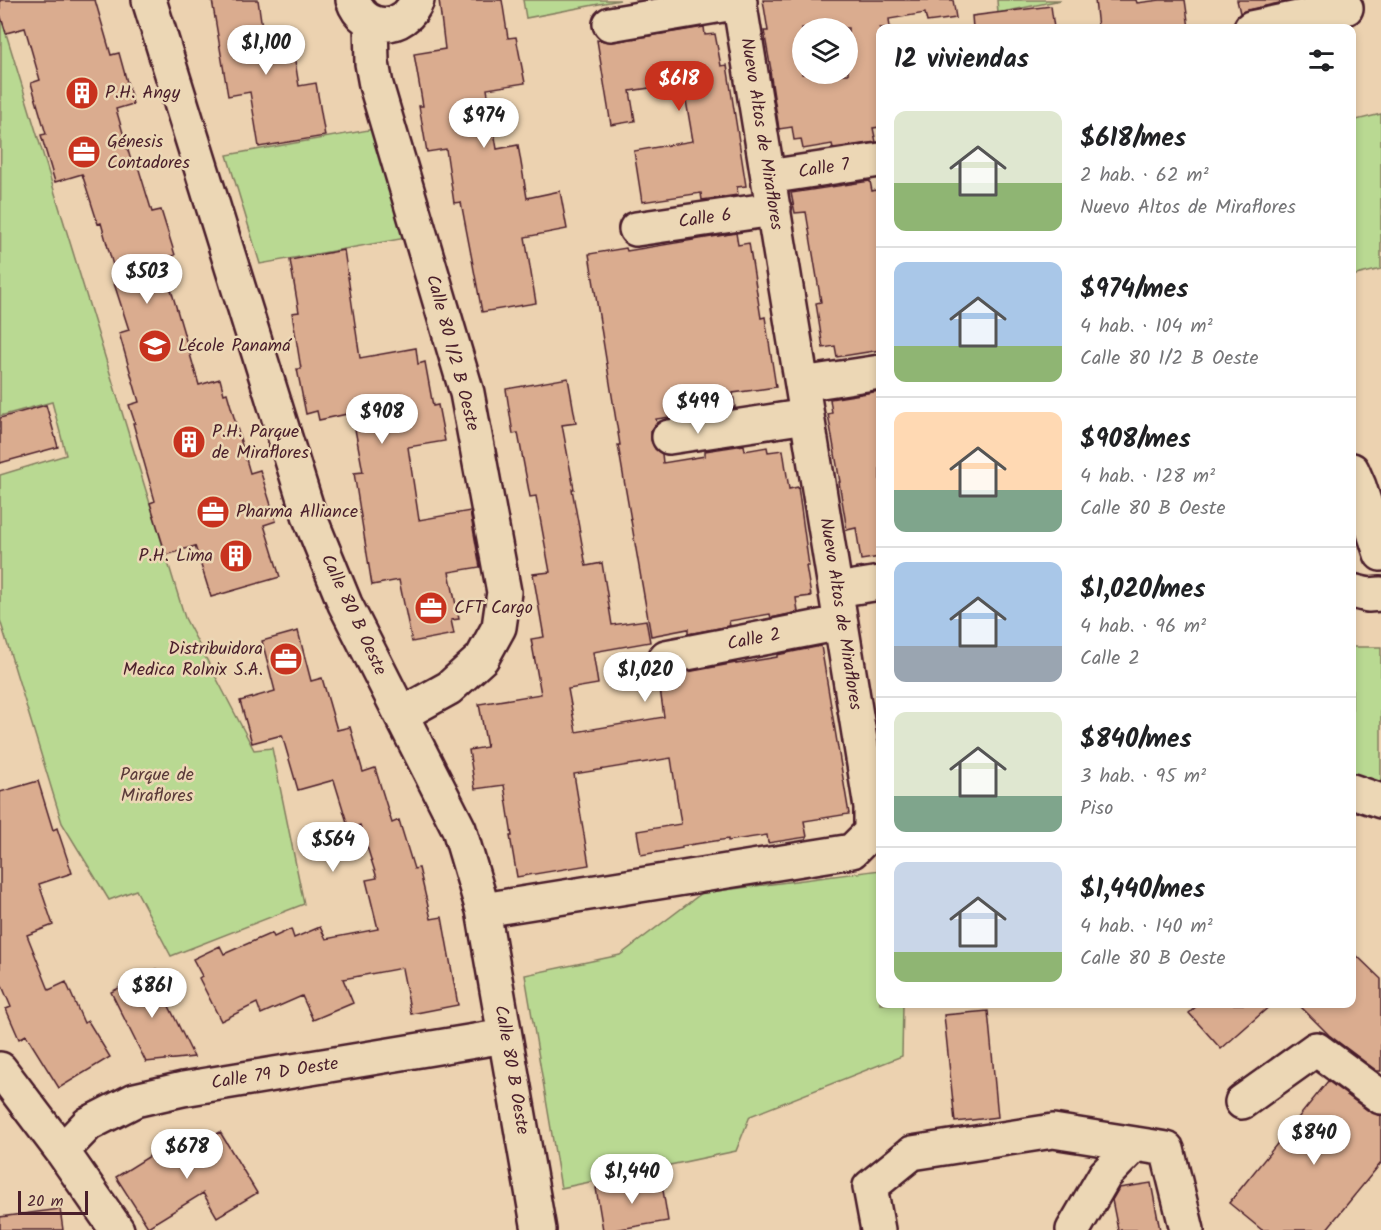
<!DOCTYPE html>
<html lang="es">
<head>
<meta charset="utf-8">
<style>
  body { margin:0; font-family:Kalam,sans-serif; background:#f6f6f6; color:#202124; height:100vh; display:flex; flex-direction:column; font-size:22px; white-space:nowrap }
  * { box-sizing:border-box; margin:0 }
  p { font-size:20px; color:#757577 }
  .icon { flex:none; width:33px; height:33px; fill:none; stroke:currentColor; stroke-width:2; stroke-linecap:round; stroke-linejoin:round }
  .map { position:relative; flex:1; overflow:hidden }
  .side { position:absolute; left:876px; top:24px; width:480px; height:984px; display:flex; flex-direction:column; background:#fff; border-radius:12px; box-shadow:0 3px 9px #0003 }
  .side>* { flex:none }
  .tools { position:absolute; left:792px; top:18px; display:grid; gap:12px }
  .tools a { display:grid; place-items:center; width:66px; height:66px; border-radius:50%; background:#fff; box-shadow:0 3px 9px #0003; font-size:30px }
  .scale { position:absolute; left:18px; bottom:15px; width:70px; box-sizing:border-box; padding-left:6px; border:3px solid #4a1f2b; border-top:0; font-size:16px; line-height:21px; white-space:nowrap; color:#4a1f2b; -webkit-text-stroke:4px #ecd7b5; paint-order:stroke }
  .price { position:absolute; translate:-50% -51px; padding:0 14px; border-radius:21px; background:#fff; color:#222; font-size:20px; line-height:39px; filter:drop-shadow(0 2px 3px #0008) }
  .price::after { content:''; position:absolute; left:50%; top:36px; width:18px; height:14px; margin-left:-9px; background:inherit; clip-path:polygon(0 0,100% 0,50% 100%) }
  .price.active { background:#c8321e; color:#fff }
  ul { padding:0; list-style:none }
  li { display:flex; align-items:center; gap:18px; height:150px; padding:0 18px }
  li+li { border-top:2px solid #e0e0e0 }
  li span { display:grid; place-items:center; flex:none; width:168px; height:120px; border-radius:12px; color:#555 }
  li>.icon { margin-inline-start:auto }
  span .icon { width:72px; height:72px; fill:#fffc; stroke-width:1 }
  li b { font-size:26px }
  h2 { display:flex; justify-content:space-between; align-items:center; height:72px; padding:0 18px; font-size:26px }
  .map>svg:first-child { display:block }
  .green { fill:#b9d992; stroke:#827c5e; stroke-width:1.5 }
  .building { fill:#daac8f; stroke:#4a1f2b; stroke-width:1.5; fill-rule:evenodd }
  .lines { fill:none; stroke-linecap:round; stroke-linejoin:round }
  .minor-casing { stroke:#4a1f2b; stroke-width:38 }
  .minor { stroke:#ecd7b5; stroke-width:33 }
  .labels { text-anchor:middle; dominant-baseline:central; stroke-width:5; stroke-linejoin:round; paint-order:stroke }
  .poi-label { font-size:18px; fill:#4a1f2b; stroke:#ecd7b5; text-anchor:start }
  .street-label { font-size:18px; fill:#4a1f2b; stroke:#ecd7b5 }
  .park-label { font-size:18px; fill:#5b3b3a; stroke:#ecd7b5 }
</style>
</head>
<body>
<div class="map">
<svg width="1381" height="1230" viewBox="0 0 1381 1230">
  <rect width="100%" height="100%" fill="#ecd2b0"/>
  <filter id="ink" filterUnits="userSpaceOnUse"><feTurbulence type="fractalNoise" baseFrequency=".0167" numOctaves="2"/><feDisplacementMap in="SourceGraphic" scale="12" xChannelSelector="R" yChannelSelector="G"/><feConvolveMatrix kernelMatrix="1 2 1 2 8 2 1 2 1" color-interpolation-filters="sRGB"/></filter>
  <g filter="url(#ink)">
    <path class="green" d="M 523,0 L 620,0 L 526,18 Z
      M 997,0 L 1061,0 L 998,13 Z
      M 1,17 L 185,618 L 254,750 L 272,748 L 304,904 L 171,956 L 136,890 L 109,900 L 62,823 L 0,620 L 0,475 L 66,455 L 52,402 L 0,416 Z
      M 1381,114 L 1381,269 L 1352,276 L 1352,121 Z
      M 374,129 L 406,238 L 260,264 L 227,155 Z
      M 1352,647 L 1381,647 L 1381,781 L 1374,796 L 1352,785 Z
      M 880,870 L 880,1004 L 903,1004 L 902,1056 L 750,1116 L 736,1151 L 561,1188 L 525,975 L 620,955 L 702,893 Z"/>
    <path class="building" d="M 0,0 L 95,0 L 111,55 L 119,53 L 133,104 L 116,109 L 132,164 L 137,163 L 152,212 L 161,210 L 175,255 L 166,258 L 175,285 L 170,286 L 199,385 L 220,379 L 224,394 L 227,393 L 250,473 L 260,470 L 276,521 L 264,525 L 280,577 L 211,597 L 195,546 L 166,555 L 150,503 L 155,501 L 133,423 L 135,423 L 129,405 L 139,402 L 119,333 L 129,330 L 112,277 L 116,276 L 101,223 L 98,224 L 82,174 L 55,182 L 41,135 L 46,134 L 31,83 L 40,80 L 25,28 L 6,33 L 0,14 Z
      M 212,0 L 258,0 L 264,41 L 291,36 L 299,86 L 316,83 L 325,136 L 259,147 L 250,92 L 228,96 Z
      M 439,0 L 502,0 L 508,38 L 516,37 L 525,83 L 487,89 L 497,149 L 518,145 L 527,198 L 560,191 L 567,229 L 525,237 L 536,303 L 482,312 L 461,202 L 454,203 L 446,149 L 427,152 L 419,106 L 423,106 L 414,54 L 445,49 Z
      M 763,0 L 953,0 L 956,18 L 927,22 L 925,13 L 889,19 L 890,28 L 880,28 L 880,127 L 873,128 L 876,142 L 833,148 L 832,144 L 803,149 L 801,139 L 794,140 L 792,127 L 779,129 L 770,71 L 771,70 L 764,31 L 768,31 ZM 802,28 L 848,28 L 848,74 L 802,74 Z
      M 1095,0 L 1136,0 L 1137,3 L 1160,0 L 1185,0 L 1189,28 L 1098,28 Z
      M 1237,0 L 1293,0 L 1247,10 L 1240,13 Z
      M 1051,6 L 1054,28 L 973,28 L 972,16 Z
      M 704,27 L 705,35 L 715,34 L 721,66 L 727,65 L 746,186 L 737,187 L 738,195 L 702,200 L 701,193 L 642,202 L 634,151 L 693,141 L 683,83 L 630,91 L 635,121 L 611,125 L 597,40 L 613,42 Z
      M 870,181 L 872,191 L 880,189 L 880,350 L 837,357 L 835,346 L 823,348 L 816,303 L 821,302 L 806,212 L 795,213 L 791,193 Z
      M 736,233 L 738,245 L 749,243 L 761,318 L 765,317 L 776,387 L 733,393 L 735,407 L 656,419 L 657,423 L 651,431 L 651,440 L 655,449 L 662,454 L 663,463 L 705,456 L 705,451 L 744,445 L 745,451 L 767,447 L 768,452 L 783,450 L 789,489 L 798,487 L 809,566 L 806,566 L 811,596 L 796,598 L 798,612 L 771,618 L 770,614 L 729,621 L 730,626 L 688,634 L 688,629 L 651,636 L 618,445 L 620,445 L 589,254 L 626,248 L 627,251 Z
      M 344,250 L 360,358 L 416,348 L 418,364 L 425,362 L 433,406 L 438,405 L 445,441 L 408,447 L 419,520 L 470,511 L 480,567 L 449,572 L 459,619 L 451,620 L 454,634 L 412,642 L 399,580 L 372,585 L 354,473 L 363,472 L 352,413 L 319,420 L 317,411 L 306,414 L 297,369 L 301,369 L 292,313 L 299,312 L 290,260 Z
      M 568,378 L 576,423 L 562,425 L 574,489 L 572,489 L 586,566 L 602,563 L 612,625 L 646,620 L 650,642 L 593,652 L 598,684 L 568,689 L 576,732 L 664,717 L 659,682 L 672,680 L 671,675 L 736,663 L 736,664 L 777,657 L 777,655 L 821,646 L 849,814 L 804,821 L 807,837 L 768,843 L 767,835 L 728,841 L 728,839 L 682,846 L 682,848 L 641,855 L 637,831 L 681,824 L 671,758 L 574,774 L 589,865 L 517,877 L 510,836 L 512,836 L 504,785 L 475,789 L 469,750 L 487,747 L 479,704 L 541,694 L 531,639 L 544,637 L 533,574 L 550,572 L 536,496 L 530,497 L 518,433 L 513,434 L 506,389 Z
      M 880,391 L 880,557 L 861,560 L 856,528 L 847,530 L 839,482 L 840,482 L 828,414 L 832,413 L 830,399 Z
      M 46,405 L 58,447 L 0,463 L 0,418 Z
      M 298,631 L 311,681 L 322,678 L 337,730 L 350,727 L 363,772 L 375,768 L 392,823 L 399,820 L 414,869 L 419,868 L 431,919 L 442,917 L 458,1005 L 411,1014 L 402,968 L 343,979 L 353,1003 L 313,1020 L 302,996 L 261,1014 L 257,1003 L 221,1021 L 199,978 L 202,976 L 193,959 L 220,946 L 224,954 L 272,933 L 274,937 L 291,929 L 294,938 L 320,927 L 326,939 L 378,929 L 366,880 L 377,878 L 360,825 L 349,829 L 334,780 L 298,790 L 282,735 L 252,743 L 240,701 L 275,691 L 262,641 Z
      M 38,781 L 53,830 L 57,828 L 72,873 L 39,884 L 53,925 L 27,935 L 49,990 L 66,982 L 84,1023 L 88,1021 L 110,1057 L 59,1088 L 26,1035 L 19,1039 L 6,1009 L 11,1007 L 0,981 L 0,792 Z
      M 1352,951 L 1381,979 L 1381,1071 L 1377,1071 L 1329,1035 L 1298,1004 L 1352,1004 Z
      M 156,969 L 172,1002 L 168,1004 L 194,1057 L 146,1062 L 111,992 Z
      M 1199,1004 L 1272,1004 L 1221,1049 L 1189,1013 Z
      M 988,1011 L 998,1117 L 955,1122 L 944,1015 Z
      M 1328,1081 L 1370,1112 L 1381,1115 L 1381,1163 L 1326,1230 L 1262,1230 L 1229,1203 Z
      M 220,1132 L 257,1193 L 217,1217 L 203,1193 L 148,1227 L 116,1177 L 169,1144 L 178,1158 Z
      M 661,1178 L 668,1221 L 614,1230 L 603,1230 L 596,1188 Z
      M 1151,1183 L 1160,1230 L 1118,1230 L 1112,1200 L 1119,1188 Z
      M 60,1209 L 63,1230 L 0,1230 L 0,1217 Z"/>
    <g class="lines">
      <g class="minor-casing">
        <path id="minor" d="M 149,0 L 310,518 L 345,604 L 459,829 L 483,910 L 539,1230
          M 353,0 C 364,33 405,32 417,0
          M 371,22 L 372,63 L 376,85 L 467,393 L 504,592 L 499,627 L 482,658 L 449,688 L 402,714
          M 610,24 L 740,2
          M 1251,28 L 1346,8
          M 768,177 L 880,160
          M 636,229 L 774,209
          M 802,384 L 880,372
          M 669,437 L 807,416
          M 1352,470 L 1359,486 L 1381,554
          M 836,590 L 880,583
          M 1352,591 L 1368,595 L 1381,594
          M 666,657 L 841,623
          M 1352,791 L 1381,801
          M 483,910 L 852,851 L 871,832 L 871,807 L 739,0
          M 0,1069 L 62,1151 L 117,1230
          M 1242,1102 L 1316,1049 L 1381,1097
          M 62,1151 L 88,1124 L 135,1100 L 183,1089 L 505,1036
          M 878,1230 L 870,1187 L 912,1153 L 1053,1131 L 1167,1149 L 1187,1230
          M 1073,1230 L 1105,1175 L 1135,1144"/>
      </g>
      <use href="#minor" class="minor"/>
    </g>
  </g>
  <defs>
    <g id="building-disc" transform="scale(1.725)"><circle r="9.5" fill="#c8321e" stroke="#ecd7b5"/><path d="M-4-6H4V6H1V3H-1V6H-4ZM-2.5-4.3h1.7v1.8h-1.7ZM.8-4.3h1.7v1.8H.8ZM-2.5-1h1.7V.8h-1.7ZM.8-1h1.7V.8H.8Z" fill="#fff"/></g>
    <g id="office-disc" transform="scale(1.725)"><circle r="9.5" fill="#c8321e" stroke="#ecd7b5"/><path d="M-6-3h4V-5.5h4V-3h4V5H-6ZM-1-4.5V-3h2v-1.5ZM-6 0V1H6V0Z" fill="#fff"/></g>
    <g id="school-disc" transform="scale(1.725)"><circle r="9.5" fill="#c8321e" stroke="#ecd7b5"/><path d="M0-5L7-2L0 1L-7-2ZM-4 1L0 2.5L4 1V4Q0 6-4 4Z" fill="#fff"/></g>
  </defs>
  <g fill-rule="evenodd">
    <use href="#building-disc" x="82" y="93"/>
    <use href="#office-disc" x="84" y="152"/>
    <use href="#school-disc" x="155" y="346"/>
    <use href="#building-disc" x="189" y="442"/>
    <use href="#office-disc" x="213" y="512"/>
    <use href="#building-disc" x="236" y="556"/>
    <use href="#office-disc" x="431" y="608"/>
    <use href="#office-disc" x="286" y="659"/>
  </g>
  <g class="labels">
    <g class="poi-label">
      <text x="105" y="93">P.H. Angy</text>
      <text x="107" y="142">Génesis<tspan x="107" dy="21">Contadores</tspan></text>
      <text x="178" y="346">Lécole Panamá</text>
      <text x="212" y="432">P.H. Parque<tspan x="212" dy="21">de Miraflores</tspan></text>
      <text x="236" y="512">Pharma Alliance</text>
      <text x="213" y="556" text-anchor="end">P.H. Lima</text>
      <text x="454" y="608">CFT Cargo</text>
      <text x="263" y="649" text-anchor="end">Distribuidora<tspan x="263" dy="21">Medica Rolnix S.A.</tspan></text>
    </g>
    <g class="street-label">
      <text transform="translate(761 134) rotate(81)">Nuevo Altos de Miraflores</text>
      <text transform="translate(824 169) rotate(-9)">Calle 7</text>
      <text transform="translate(705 219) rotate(-8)">Calle 6</text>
      <text transform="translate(452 353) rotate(75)">Calle 80 1/2 B Oeste</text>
      <text transform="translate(840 614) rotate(81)">Nuevo Altos de Miraflores</text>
      <text transform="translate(353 615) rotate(65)">Calle 80 B Oeste</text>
      <text transform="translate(754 640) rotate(-11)">Calle 2</text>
      <text transform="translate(511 1070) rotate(80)">Calle 80 B Oeste</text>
      <text transform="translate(275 1074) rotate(-9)">Calle 79 D Oeste</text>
    </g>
    <g class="park-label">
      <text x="157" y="775">Parque de<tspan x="157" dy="21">Miraflores</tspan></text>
    </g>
  </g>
</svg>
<div class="tools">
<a><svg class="icon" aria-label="layers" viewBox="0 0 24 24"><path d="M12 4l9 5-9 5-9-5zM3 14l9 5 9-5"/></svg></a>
</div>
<div class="scale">20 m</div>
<b class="price" style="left:266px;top:76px">$1,100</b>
<b class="price active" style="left:679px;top:112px">$618</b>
<b class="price" style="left:484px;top:149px">$974</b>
<b class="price" style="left:147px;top:305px">$503</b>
<b class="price" style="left:698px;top:435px">$499</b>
<b class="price" style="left:382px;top:445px">$908</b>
<b class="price" style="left:645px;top:703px">$1,020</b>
<b class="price" style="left:333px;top:873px">$564</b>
<b class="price" style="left:152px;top:1019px">$861</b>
<b class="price" style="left:1314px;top:1166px">$840</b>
<b class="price" style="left:187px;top:1180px">$678</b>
<b class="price" style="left:632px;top:1205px">$1,440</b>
<section class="side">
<h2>12 viviendas<svg class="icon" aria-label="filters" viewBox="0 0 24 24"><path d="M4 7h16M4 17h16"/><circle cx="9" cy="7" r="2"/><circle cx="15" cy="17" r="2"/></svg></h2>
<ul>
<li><span style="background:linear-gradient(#dfe7d0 60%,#8fb573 0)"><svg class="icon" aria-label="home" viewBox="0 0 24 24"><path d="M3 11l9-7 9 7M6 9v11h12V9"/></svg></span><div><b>$618/mes</b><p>2 hab. · 62 m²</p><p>Nuevo Altos de Miraflores</p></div></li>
<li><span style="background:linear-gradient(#a9c7e8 70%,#8fb573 0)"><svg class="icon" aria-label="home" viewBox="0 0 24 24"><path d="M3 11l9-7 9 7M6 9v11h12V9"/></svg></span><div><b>$974/mes</b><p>4 hab. · 104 m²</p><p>Calle 80 1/2 B Oeste</p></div></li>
<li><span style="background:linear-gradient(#ffd9b3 65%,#7fa58c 0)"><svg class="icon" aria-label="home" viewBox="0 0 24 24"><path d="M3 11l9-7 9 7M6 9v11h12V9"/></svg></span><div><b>$908/mes</b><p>4 hab. · 128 m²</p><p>Calle 80 B Oeste</p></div></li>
<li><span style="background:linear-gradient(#a9c7e8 70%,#9aa5b1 0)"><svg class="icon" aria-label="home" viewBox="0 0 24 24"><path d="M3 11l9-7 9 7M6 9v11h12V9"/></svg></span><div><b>$1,020/mes</b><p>4 hab. · 96 m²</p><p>Calle 2</p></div></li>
<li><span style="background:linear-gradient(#dfe7d0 70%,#7fa58c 0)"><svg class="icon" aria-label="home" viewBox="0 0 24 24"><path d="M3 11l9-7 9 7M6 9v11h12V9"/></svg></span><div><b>$840/mes</b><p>3 hab. · 95 m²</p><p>Piso</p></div></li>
<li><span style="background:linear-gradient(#c9d6e8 75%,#8fb573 0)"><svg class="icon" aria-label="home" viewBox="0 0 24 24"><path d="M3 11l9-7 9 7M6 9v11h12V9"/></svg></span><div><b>$1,440/mes</b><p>4 hab. · 140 m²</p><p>Calle 80 B Oeste</p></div></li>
</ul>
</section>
</div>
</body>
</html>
